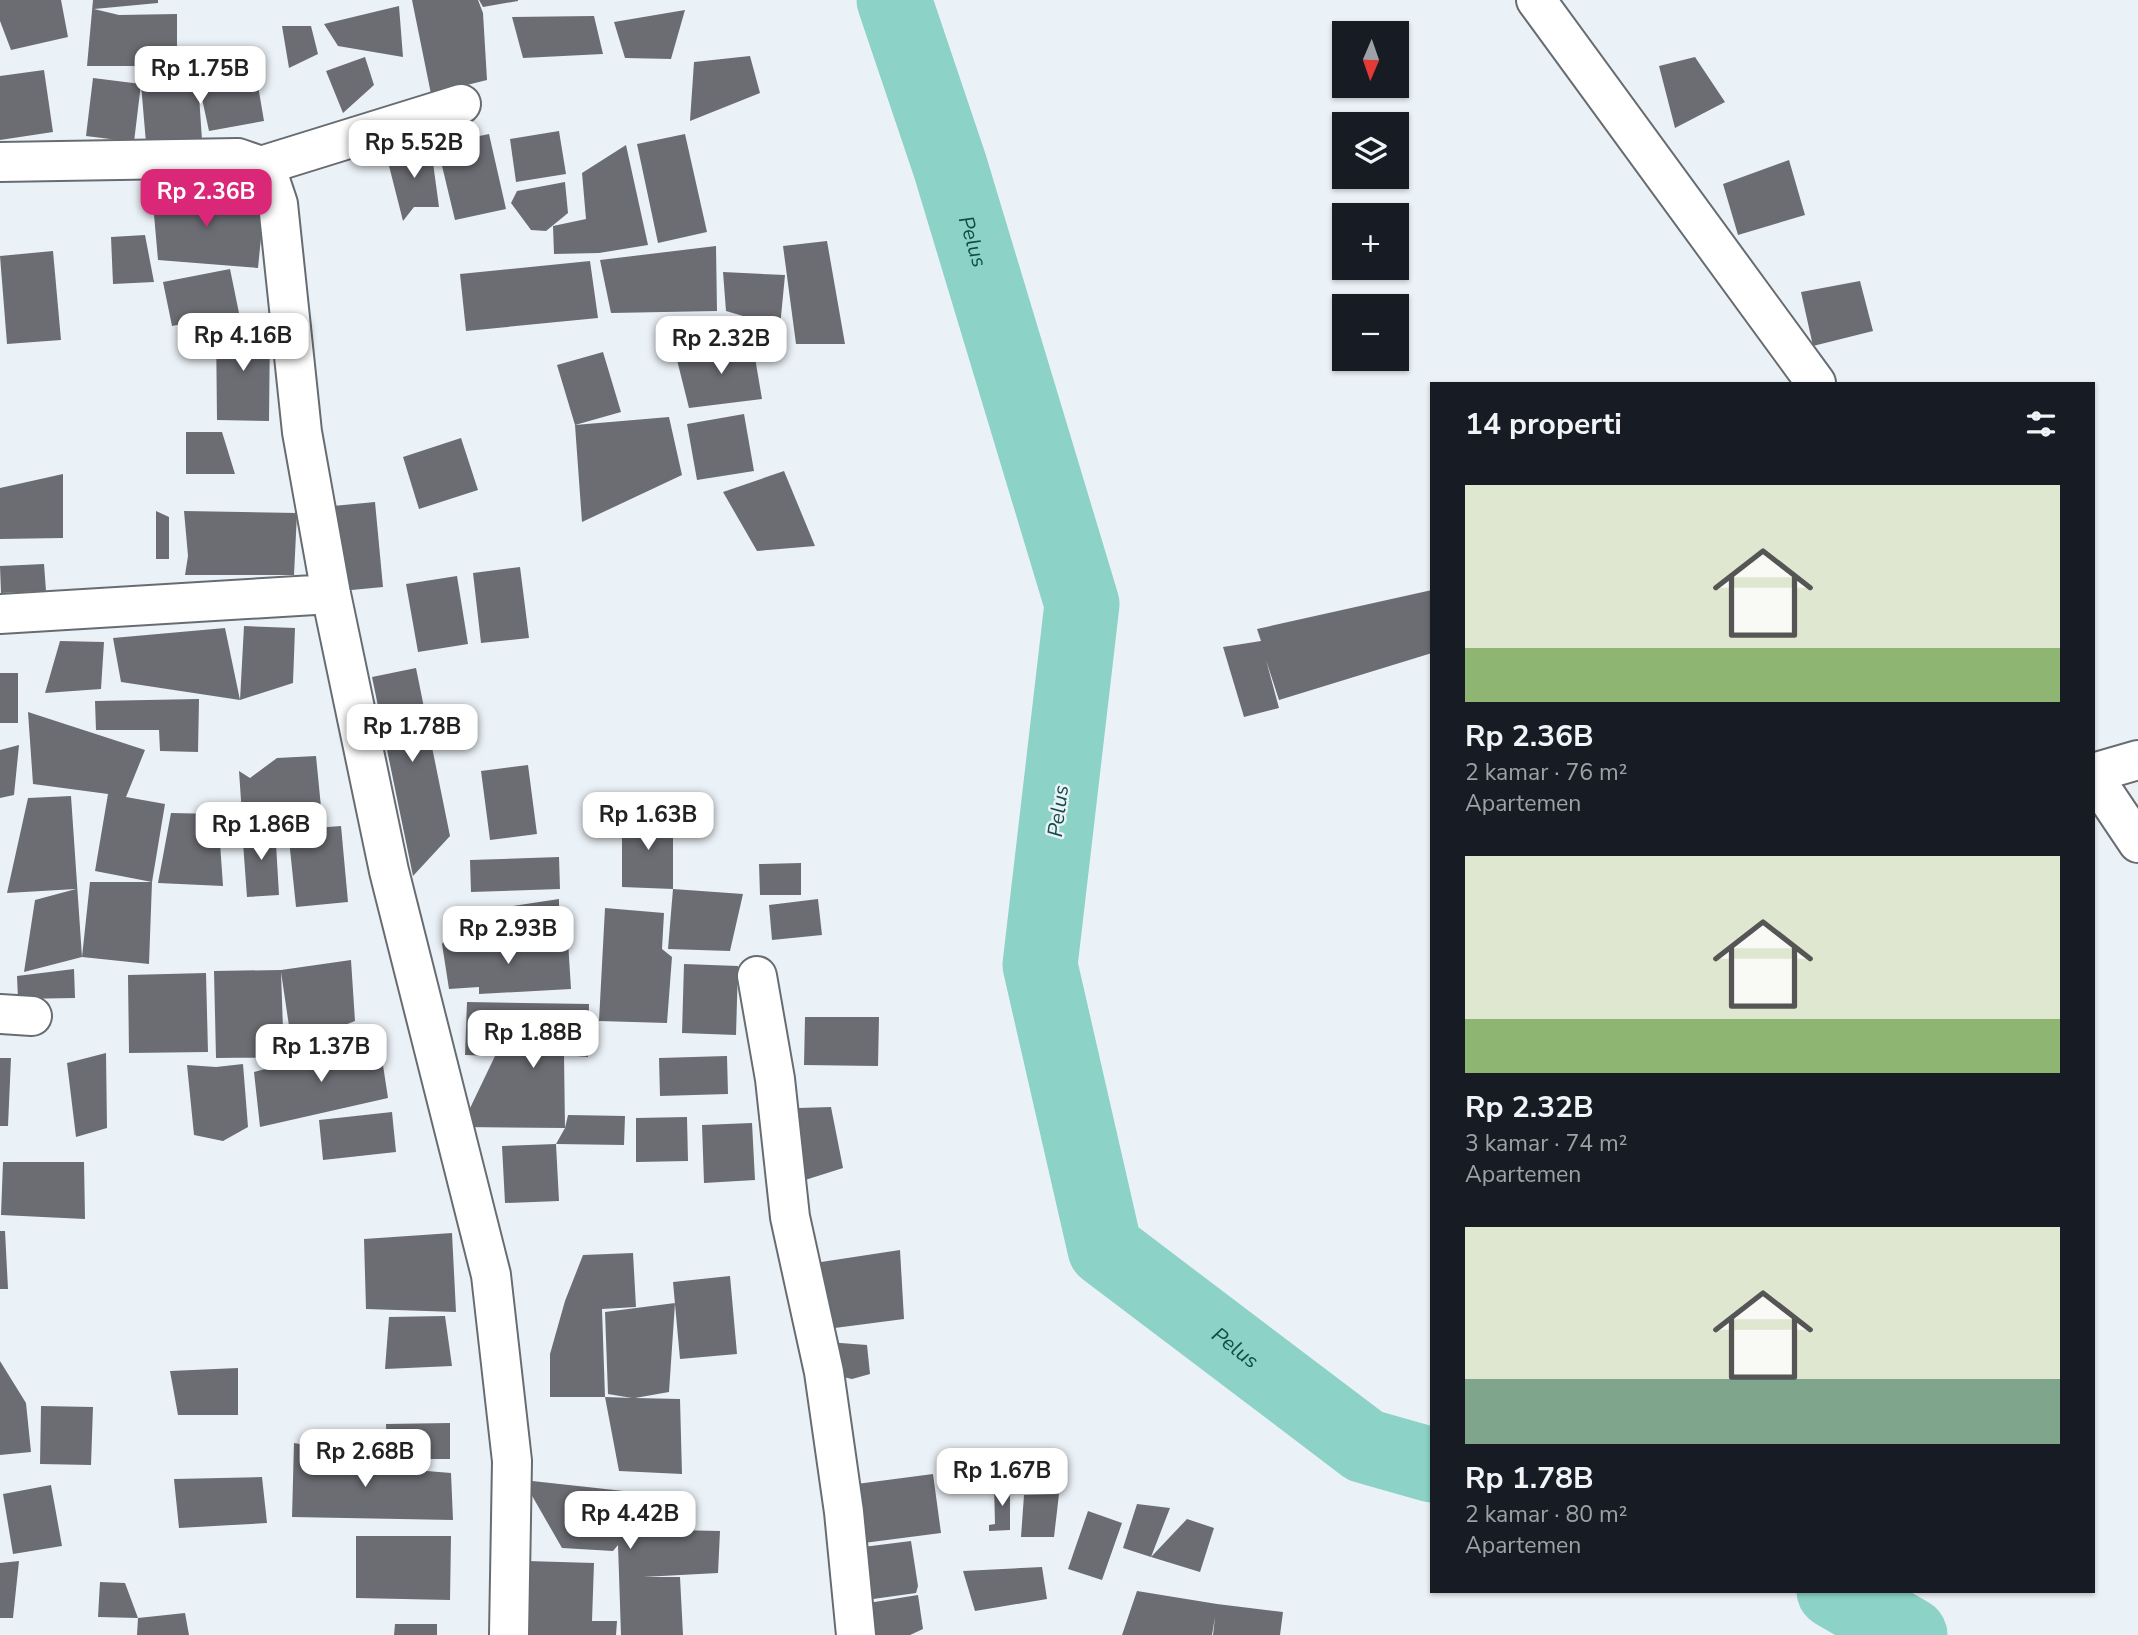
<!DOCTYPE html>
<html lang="id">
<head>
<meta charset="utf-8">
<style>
  body { margin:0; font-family:"Nunito Sans",sans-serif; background:#20242c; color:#f1f3f6; height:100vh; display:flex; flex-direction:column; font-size:26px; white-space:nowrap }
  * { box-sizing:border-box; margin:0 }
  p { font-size:23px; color:#9ea1a6 }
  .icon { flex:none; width:38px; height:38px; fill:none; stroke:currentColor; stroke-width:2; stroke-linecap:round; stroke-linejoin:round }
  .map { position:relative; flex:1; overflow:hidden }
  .panel { position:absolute; left:1430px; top:382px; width:665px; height:1211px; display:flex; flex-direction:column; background:#171b24; border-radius:0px; box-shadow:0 2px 5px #0004 }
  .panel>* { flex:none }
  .needle { width:46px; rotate:182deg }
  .buttons { position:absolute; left:1332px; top:21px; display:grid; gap:14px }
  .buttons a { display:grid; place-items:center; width:77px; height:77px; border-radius:0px; background:#171b24; box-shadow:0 2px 5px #0004; font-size:35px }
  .price { position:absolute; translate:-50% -60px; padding:0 16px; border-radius:14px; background:#fff; color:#222; font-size:23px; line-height:46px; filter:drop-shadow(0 2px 4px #0008) }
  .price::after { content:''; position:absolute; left:50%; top:42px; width:21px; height:16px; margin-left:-10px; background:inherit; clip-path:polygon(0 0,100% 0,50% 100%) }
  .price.selected { background:#db2777; color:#fff }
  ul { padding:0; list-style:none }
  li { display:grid; align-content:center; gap:14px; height:371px; padding:0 35px }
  li span { display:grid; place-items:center; height:217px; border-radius:0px; color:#555 }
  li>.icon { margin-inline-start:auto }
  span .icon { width:126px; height:126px; fill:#fffc; stroke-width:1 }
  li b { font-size:30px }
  h2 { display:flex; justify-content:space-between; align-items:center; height:84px; padding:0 35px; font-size:30px }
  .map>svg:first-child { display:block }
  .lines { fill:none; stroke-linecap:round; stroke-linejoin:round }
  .river { stroke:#8cd2c7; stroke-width:75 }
  .building { fill:#6b6d73 }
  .minor-casing { stroke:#676c71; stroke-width:42 }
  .minor { stroke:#fff; stroke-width:38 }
  .labels { text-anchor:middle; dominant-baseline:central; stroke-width:5; stroke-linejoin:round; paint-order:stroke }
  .water-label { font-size:21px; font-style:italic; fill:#0f4d46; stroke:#ebf2f7 }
</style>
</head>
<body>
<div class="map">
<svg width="2138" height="1635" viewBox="0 0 2138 1635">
  <rect width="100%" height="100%" fill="#ebf2f7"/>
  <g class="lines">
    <g class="river">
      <path id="s1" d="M 894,0 L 950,166 L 1082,604 L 1040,965 L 1105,1249 L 1365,1446 L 1432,1465"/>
      <path d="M 1834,1591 L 1910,1635"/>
    </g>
  </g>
  <path class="building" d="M 0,0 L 61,0 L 68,37 L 11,50 L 0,21 Z
    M 93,0 L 158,0 L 158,3 L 94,9 L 119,15 L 177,14 L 177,66 L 87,66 Z
    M 412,0 L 478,0 L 483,13 L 487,80 L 431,94 Z
    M 479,0 L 518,0 L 518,1 L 483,7 Z
    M 399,6 L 403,57 L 338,46 L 324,24 Z
    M 685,10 L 671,59 L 625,58 L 614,22 Z
    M 594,16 L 603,54 L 523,58 L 512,17 Z
    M 282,26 L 311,26 L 318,54 L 289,68 Z
    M 750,56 L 760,93 L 690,121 L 694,62 Z
    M 365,57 L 374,85 L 343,113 L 326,71 Z
    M 1695,57 L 1725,102 L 1675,128 L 1659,66 Z
    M 255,68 L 264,121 L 209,131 L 198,80 L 202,140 L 146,143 L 141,84 L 198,80 Z
    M 44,70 L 53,132 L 0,140 L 0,76 Z
    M 93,78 L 141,84 L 134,142 L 86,136 Z
    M 559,131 L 566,174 L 516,182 L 510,139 Z
    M 489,134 L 506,209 L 455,220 L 437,145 Z
    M 685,134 L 707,232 L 658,243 L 637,144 Z
    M 626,145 L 648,245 L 599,253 L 554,254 L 553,226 L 586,219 L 582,173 Z
    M 431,148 L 439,207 L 414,207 L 403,221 L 386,154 Z
    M 1789,160 L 1805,215 L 1738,235 L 1723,184 Z
    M 565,182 L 568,213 L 546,231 L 531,230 L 511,203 L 517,191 Z
    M 218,190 L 263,218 L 258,268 L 158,260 L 152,192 Z
    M 145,235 L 154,282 L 113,284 L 111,237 Z
    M 827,241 L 845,344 L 796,344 L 783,246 Z
    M 716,246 L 717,311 L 611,313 L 600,260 Z
    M 53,251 L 61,340 L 7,344 L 0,256 Z
    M 590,261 L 598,318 L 466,331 L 460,274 Z
    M 230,269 L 239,313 L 172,326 L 163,282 Z
    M 723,272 L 785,275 L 780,327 L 726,311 Z
    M 1860,281 L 1873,331 L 1813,346 L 1801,292 Z
    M 216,326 L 270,326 L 269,421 L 217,420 Z
    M 752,340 L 762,399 L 689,408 L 677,360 Z
    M 603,352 L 621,412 L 575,425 L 669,417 L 682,475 L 582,522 L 575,425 L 557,365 Z
    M 744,414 L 754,471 L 697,480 L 687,424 Z
    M 186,432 L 222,432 L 235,474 L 186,474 Z
    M 461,438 L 478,490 L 419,509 L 403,457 Z
    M 784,471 L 815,546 L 757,551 L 723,492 Z
    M 63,474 L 63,538 L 0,539 L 0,488 Z
    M 375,502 L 383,587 L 341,591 L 333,506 Z
    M 156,511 L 169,517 L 169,559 L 156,559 Z
    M 184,511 L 297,513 L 294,575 L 185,575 L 188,556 Z
    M 44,564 L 46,591 L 1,593 L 0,566 Z
    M 520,567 L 529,638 L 481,643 L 473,573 Z
    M 457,576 L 468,644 L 418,652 L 406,584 Z
    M 1432,590 L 1432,653 L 1279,700 L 1266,660 L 1279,708 L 1244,717 L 1223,647 L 1261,641 L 1257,629 Z
    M 244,626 L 295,628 L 293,683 L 240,700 Z
    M 225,628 L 240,700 L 121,682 L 113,638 Z
    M 60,641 L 104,642 L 101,689 L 45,693 Z
    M 416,668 L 450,836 L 413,876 L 372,677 Z
    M 0,673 L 18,673 L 18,723 L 0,723 Z
    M 199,699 L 198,752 L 160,751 L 159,730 L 96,730 L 95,701 Z
    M 28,712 L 145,750 L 126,797 L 165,804 L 152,882 L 149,964 L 82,957 L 24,972 L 35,900 L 76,889 L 7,893 L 28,798 L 71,796 L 82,957 L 90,882 L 152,882 L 95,871 L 108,794 L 33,784 Z
    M 19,745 L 14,795 L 0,798 L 0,750 Z
    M 316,756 L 321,807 L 242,815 L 239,771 L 250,778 L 277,758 Z
    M 528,765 L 537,834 L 490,840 L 481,771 Z
    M 171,813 L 218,814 L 223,886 L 158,883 Z
    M 622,815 L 673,817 L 673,889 L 622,887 Z
    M 341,826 L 348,902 L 296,907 L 288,830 Z
    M 275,827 L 279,895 L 247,897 L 242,829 Z
    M 559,857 L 560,889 L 471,892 L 470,860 Z
    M 801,863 L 801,895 L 760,895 L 759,864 Z
    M 673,889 L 743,894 L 730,951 L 668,949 Z
    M 559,899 L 559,939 L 474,941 L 474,912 Z
    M 818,899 L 822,935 L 772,940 L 769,905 Z
    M 605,908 L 664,913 L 662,949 L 672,957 L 667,1023 L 599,1021 Z
    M 446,938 L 477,945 L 568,941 L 571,989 L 479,994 L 479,987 L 449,989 L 442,944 Z
    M 351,960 L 355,1021 L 292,1046 L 281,972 L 284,1057 L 216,1058 L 214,971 L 281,970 Z
    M 684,964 L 738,966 L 736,1035 L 682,1033 Z
    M 74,969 L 75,998 L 18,999 L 17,976 Z
    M 206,973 L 208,1052 L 129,1053 L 128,975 Z
    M 467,1002 L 589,1004 L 588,1057 L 564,1055 L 565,1128 L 568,1115 L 625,1116 L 624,1145 L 556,1144 L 565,1128 L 461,1127 L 495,1056 L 465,1055 Z
    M 805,1017 L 879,1017 L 878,1066 L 804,1065 Z
    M 379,1039 L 388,1098 L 260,1127 L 254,1072 Z
    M 106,1053 L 107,1128 L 76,1137 L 67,1063 Z
    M 727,1056 L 728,1094 L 660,1096 L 659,1058 Z
    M 0,1058 L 11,1058 L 8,1126 L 0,1126 Z
    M 243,1064 L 248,1127 L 223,1141 L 194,1135 L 187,1065 L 216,1067 Z
    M 831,1107 L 843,1168 L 802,1181 L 798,1108 Z
    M 392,1112 L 396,1152 L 323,1160 L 319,1120 Z
    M 687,1117 L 688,1161 L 636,1162 L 636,1118 Z
    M 752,1123 L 755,1180 L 704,1183 L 702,1125 Z
    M 556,1144 L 559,1201 L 505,1203 L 502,1146 Z
    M 3,1162 L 84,1162 L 85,1219 L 1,1215 Z
    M 0,1231 L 5,1231 L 8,1289 L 0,1289 Z
    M 452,1233 L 456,1312 L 366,1309 L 364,1239 Z
    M 900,1250 L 904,1319 L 827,1329 L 808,1264 Z
    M 633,1253 L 636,1307 L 602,1309 L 605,1397 L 550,1397 L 550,1354 L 565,1301 L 583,1255 Z
    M 730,1276 L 737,1354 L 680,1359 L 673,1282 Z
    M 675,1303 L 669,1392 L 635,1398 L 680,1399 L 682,1474 L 619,1471 L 605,1397 L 632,1398 L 608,1394 L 605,1312 Z
    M 445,1316 L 452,1366 L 385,1369 L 389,1317 Z
    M 827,1342 L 867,1345 L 870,1374 L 852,1379 L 834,1375 Z
    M 0,1361 L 26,1403 L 31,1452 L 0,1455 Z
    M 238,1368 L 238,1415 L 178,1415 L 170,1371 Z
    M 41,1406 L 93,1407 L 91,1465 L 40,1464 Z
    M 450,1423 L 450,1459 L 387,1459 L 386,1424 Z
    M 294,1443 L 346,1452 L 342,1464 L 451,1473 L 453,1520 L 292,1517 Z
    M 933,1474 L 941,1533 L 856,1544 L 849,1485 Z
    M 262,1477 L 267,1523 L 179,1528 L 174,1479 Z
    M 523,1480 L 651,1494 L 646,1506 L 629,1529 L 720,1531 L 718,1573 L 643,1577 L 680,1577 L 683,1635 L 621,1635 L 618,1545 L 613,1551 L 562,1548 Z
    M 1010,1483 L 1010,1530 L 989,1531 L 989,1525 L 995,1524 L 994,1484 Z
    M 51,1485 L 62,1546 L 13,1554 L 3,1494 Z
    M 1059,1494 L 1054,1537 L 1021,1537 L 1024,1495 Z
    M 1137,1504 L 1170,1508 L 1151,1557 L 1123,1548 Z
    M 1088,1511 L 1122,1523 L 1102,1580 L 1068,1569 Z
    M 1187,1519 L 1214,1528 L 1200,1572 L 1151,1557 Z
    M 356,1536 L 451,1536 L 450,1600 L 356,1598 Z
    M 911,1541 L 918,1586 L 916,1593 L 866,1600 L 863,1547 Z
    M 19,1561 L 13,1618 L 0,1618 L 0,1563 Z
    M 527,1561 L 594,1563 L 592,1621 L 617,1621 L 616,1635 L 530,1635 L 526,1620 Z
    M 1042,1567 L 1047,1599 L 975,1611 L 963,1571 Z
    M 100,1582 L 125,1583 L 138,1618 L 98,1617 Z
    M 1137,1591 L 1217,1604 L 1283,1612 L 1280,1635 L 1213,1635 L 1215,1617 L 1212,1635 L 1122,1635 Z
    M 918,1595 L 923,1629 L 910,1635 L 876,1635 L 862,1604 Z
    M 185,1613 L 189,1635 L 137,1635 L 138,1618 Z
    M 395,1624 L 437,1624 L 437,1635 L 394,1635 Z"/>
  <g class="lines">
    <g class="minor-casing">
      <path id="minor" d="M 1536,0 L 1816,383
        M 0,162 L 238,158 L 261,166 L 270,180 L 278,204 L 302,432 L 331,594 L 389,871 L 491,1275 L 512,1461 L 509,1635
        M 261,166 L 461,104
        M 0,614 L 331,594
        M 2093,773 L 2138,760
        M 2093,776 L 2138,843
        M 757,976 L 775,1079 L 790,1217 L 824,1372 L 844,1512 L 856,1635
        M 0,1014 L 32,1016"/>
    </g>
    <use href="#minor" class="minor"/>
  </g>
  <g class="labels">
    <g class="water-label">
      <text stroke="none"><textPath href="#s1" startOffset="254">Pelus</textPath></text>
      <text transform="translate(1058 811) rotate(-83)">Pelus</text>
      <text stroke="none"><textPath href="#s1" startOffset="1451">Pelus</textPath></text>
    </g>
  </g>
</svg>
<div class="buttons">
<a><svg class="needle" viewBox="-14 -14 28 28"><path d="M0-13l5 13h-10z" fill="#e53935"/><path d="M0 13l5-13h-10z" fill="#9ea1a6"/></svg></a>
<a><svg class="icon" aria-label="layers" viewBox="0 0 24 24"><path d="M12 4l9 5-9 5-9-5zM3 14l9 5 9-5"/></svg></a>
<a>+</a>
<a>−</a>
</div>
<b class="price" style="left:200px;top:106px">Rp 1.75B</b>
<b class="price" style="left:414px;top:180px">Rp 5.52B</b>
<b class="price selected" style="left:206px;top:229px">Rp 2.36B</b>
<b class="price" style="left:243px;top:373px">Rp 4.16B</b>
<b class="price" style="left:721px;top:376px">Rp 2.32B</b>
<b class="price" style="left:412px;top:764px">Rp 1.78B</b>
<b class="price" style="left:648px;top:852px">Rp 1.63B</b>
<b class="price" style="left:261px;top:862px">Rp 1.86B</b>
<b class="price" style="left:508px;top:966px">Rp 2.93B</b>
<b class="price" style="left:533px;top:1070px">Rp 1.88B</b>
<b class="price" style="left:321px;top:1084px">Rp 1.37B</b>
<b class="price" style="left:365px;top:1489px">Rp 2.68B</b>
<b class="price" style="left:1002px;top:1508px">Rp 1.67B</b>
<b class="price" style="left:630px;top:1551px">Rp 4.42B</b>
<section class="panel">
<h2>14 properti<svg class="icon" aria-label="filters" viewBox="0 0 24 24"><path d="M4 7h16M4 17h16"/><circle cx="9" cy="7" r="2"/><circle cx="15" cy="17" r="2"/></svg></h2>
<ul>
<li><span style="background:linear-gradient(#dfe7d0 75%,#8fb573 0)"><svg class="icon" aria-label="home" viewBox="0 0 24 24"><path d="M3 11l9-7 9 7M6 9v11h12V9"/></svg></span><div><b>Rp 2.36B</b><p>2 kamar · 76 m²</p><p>Apartemen</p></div></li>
<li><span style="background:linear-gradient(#dfe7d0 75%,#8fb573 0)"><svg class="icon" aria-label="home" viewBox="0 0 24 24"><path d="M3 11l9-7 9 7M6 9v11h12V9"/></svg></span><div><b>Rp 2.32B</b><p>3 kamar · 74 m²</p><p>Apartemen</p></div></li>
<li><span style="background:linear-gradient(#dfe7d0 70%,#7fa58c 0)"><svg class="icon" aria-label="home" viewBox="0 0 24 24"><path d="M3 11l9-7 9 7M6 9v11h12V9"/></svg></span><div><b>Rp 1.78B</b><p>2 kamar · 80 m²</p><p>Apartemen</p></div></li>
</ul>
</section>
</div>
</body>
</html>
